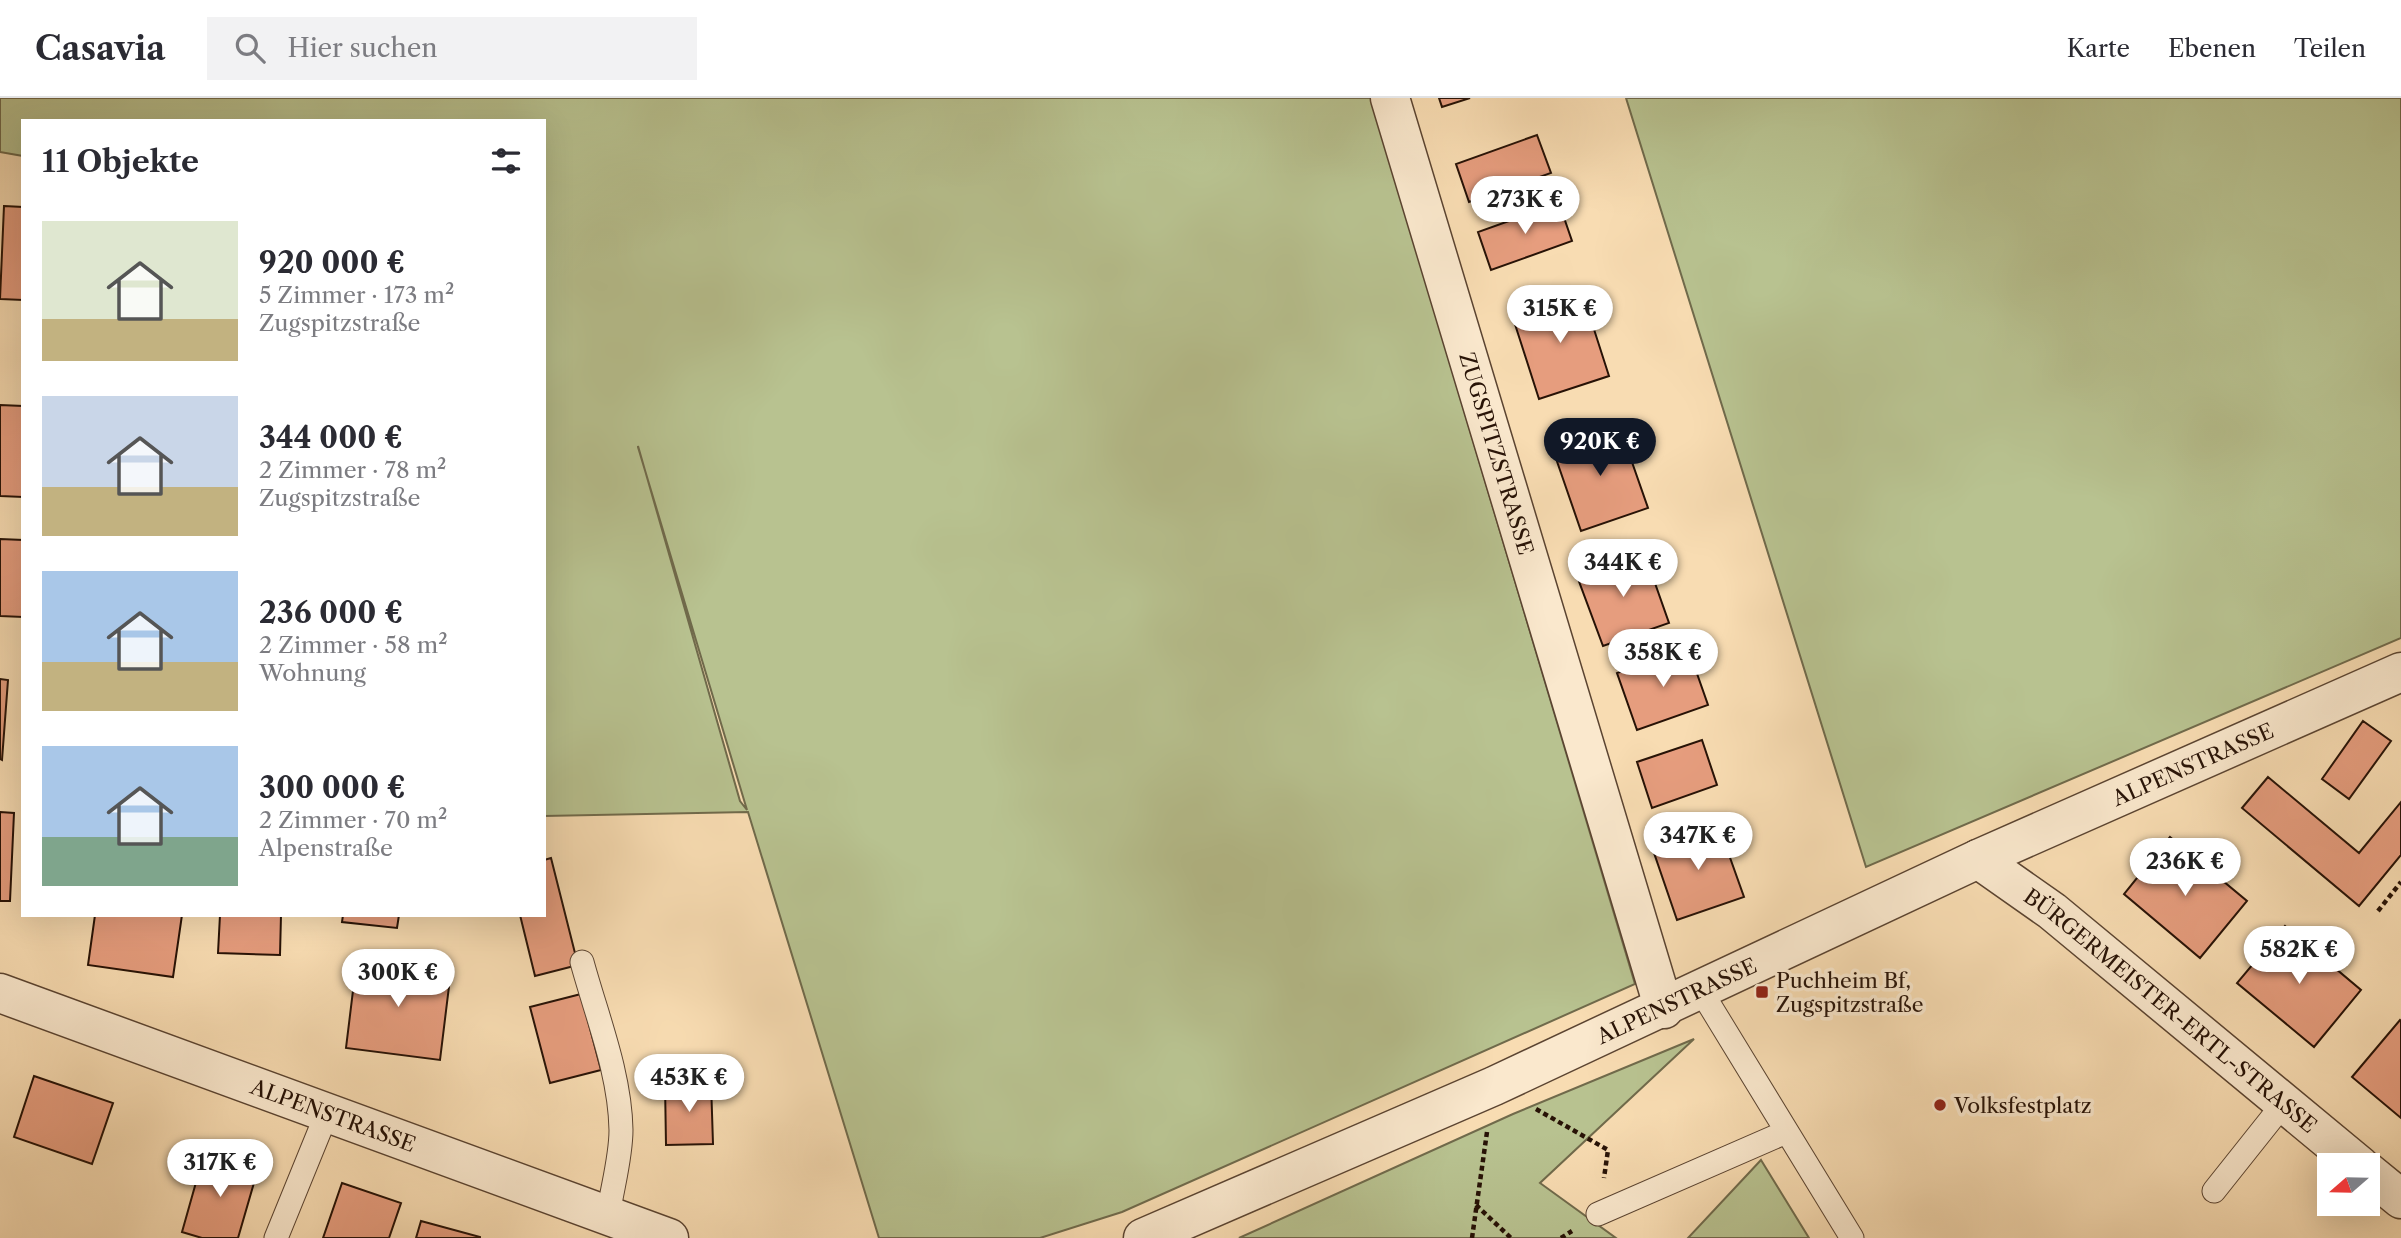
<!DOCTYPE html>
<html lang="de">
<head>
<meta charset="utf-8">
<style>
  body { margin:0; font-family:"Libre Caslon Text",serif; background:#f2f2f3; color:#2b2b33; height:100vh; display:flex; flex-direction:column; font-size:26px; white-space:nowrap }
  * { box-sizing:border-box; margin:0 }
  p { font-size:23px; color:#7c7c81 }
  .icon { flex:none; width:38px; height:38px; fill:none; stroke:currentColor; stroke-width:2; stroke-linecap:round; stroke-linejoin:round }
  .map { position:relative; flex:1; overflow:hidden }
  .panel { position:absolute; left:21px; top:21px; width:525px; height:798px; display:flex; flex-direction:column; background:#fff; border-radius:0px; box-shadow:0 7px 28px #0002 }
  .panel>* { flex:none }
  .needle { width:46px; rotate:250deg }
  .buttons { position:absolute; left:2317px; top:1055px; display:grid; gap:14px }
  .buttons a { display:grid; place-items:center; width:63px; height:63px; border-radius:0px; background:#fff; box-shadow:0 7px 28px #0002; font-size:35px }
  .price { position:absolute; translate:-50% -60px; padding:0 16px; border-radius:24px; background:#fff; color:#222; font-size:23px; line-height:46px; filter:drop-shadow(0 2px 4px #0008) }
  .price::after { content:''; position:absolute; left:50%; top:42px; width:21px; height:16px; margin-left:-10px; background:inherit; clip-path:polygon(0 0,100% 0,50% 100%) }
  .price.current { background:#111827; color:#fff }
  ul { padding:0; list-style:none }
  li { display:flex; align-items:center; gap:21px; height:175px; padding:0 21px }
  li span { display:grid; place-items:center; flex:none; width:196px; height:140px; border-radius:0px; color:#555 }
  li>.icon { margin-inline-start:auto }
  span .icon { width:84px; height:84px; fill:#fffc; stroke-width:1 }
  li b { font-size:30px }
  h2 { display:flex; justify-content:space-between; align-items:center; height:84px; padding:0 21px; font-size:30px }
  header { display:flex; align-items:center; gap:42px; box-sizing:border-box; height:98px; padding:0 35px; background:#fff; border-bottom:2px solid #e1e1e2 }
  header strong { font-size:33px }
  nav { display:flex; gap:38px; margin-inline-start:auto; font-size:24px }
  .search { width:490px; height:63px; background:#f2f2f3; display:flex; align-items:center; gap:18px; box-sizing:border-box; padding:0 24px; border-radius:0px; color:#7c7c81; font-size:26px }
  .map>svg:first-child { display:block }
  .green { fill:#b8c290; stroke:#706a4b; stroke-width:2; fill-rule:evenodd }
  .building { fill:#e69d7e; stroke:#271206; stroke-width:2 }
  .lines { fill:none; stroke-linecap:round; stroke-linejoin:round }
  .service-casing { stroke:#5b4431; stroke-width:25 }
  .minor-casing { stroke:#5b4431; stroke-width:41 }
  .path { stroke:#271206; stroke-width:4.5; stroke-dasharray:5 3.5; stroke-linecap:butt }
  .service { stroke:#fae8cd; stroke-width:23 }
  .minor { stroke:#fae8cd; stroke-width:38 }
  .poi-dot { fill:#8f2418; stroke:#fae8cd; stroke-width:2.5 }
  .labels { text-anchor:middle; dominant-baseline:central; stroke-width:7; stroke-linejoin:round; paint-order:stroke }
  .street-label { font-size:21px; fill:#271206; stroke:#fae8cd }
  .poi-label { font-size:21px; fill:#271206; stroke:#fae8cd; text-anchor:start }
</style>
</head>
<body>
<header>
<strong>Casavia</strong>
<div class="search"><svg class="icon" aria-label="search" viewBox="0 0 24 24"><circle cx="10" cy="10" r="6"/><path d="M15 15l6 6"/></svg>Hier suchen</div>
<nav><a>Karte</a><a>Ebenen</a><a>Teilen</a></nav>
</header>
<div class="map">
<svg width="2401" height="1140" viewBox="0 0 2401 1140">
  <rect width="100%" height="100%" fill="#f8dcb2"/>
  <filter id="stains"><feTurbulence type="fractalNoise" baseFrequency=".00286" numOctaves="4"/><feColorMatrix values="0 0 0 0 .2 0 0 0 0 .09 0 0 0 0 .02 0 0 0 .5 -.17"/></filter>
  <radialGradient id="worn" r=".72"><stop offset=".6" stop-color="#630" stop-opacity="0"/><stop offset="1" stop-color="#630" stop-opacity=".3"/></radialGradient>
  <path class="green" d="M 0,0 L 1371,0 L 1635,886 L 1122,1114 L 1040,1140 L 879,1140 L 748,714 L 544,718 L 544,23 L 23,23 L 23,58 L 0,54 ZM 638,348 L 638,349 L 747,712 L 740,703 Z
    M 1626,0 L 2401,0 L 2401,540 L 1866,769 Z
    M 1694,941 L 1540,1085 L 1616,1140 L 1239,1140 L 1513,1016 Z
    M 1761,1062 L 1809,1140 L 1688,1140 Z"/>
  <path class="building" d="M 1439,0 L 1470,0 L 1442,9 Z
    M 1537,37 L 1551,75 L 1469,104 L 1456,66 Z
    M 1559,105 L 1572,143 L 1491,172 L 1478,134 Z
    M 4,108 L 23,109 L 23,202 L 0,201 Z
    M 1582,194 L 1609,278 L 1539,301 L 1512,217 Z
    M 0,307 L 23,308 L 23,399 L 0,398 Z
    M 1619,327 L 1648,410 L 1581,433 L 1552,349 Z
    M 0,441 L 23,442 L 23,519 L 0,518 Z
    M 1644,454 L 1669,525 L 1603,548 L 1577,478 Z
    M 1688,550 L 1708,607 L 1637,632 L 1617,575 Z
    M 0,581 L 8,582 L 2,662 L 0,661 Z
    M 2363,623 L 2391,643 L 2349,701 L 2322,681 Z
    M 1702,642 L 1717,687 L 1652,710 L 1637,664 Z
    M 2268,679 L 2359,755 L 2401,704 L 2401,757 L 2359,808 L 2242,710 Z
    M 0,714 L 14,715 L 10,803 L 0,803 Z
    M 1718,726 L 1744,799 L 1677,822 L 1652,749 Z
    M 2170,739 L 2247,803 L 2200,860 L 2124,796 Z
    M 551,760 L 578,867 L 535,878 L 520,817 L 544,817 L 544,762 Z
    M 95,817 L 182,817 L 173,879 L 88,867 Z
    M 220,817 L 281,817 L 280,857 L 218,855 Z
    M 343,817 L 399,817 L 397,830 L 342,824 Z
    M 2285,828 L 2361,892 L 2314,949 L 2237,885 Z
    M 357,860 L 451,872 L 440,962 L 346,950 Z
    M 581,896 L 601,972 L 550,985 L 530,909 Z
    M 2400,922 L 2401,923 L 2401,1020 L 2352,979 Z
    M 34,978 L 113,1005 L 92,1066 L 14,1039 Z
    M 711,984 L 713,1046 L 666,1047 L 665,985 Z
    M 204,1056 L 258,1071 L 238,1140 L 202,1140 L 182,1134 Z
    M 342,1085 L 401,1105 L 389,1140 L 323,1140 Z
    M 421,1123 L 480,1139 L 480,1140 L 416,1140 Z"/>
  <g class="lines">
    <g class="service-casing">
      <path id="service" d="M 582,864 C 597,919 620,975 621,1032 C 621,1060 612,1090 608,1118
        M 1701,893 L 1852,1140
        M 2214,1093 L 2284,1005
        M 1598,1116 L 1786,1034
        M 276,1140 L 327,1015"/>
    </g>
    <g class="minor-casing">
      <g id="minor">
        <path id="s1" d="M 1390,0 L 1664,911"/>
        <path id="s2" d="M 1978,761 L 2052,813 L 2360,1068"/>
        <path id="s3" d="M 0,895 L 669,1140"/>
        <path d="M 2368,1074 L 2401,1101"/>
        <path id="s4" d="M 1143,1140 L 1494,988 L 1978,761 L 2401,574"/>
      </g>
    </g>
    <path class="path" d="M 2378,813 L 2401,784
      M 1536,1011 L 1608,1052 L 1604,1080
      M 1476,1107 L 1511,1140
      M 1472,1140 L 1487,1034
      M 1561,1140 L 1572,1133"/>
    <use href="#service" class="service"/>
    <use href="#minor" class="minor"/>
  </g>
  <g class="poi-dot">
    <rect x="1755" y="887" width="14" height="14" rx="3.5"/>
    <circle cx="1940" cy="1007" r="7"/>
  </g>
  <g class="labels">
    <g class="street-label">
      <text stroke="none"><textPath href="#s1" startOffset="371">ZUGSPITZSTRASSE</textPath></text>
      <text stroke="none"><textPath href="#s4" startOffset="1152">ALPENSTRASSE</textPath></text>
      <text stroke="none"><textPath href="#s4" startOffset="584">ALPENSTRASSE</textPath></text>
      <text stroke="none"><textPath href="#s2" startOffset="245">BÜRGERMEISTER-ERTL-STRASSE</textPath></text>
      <text stroke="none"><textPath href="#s3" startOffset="355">ALPENSTRASSE</textPath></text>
    </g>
    <g class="poi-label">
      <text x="1776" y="882">Puchheim Bf,<tspan x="1776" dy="24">Zugspitzstraße</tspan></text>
      <text x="1954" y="1007">Volksfestplatz</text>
    </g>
  </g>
  <rect width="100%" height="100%" filter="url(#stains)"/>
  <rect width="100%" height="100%" fill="url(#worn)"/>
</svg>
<div class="buttons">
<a><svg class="needle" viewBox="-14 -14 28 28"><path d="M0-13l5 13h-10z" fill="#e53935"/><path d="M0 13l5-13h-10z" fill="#7c7c81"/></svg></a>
</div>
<b class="price" style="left:1525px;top:138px">273K €</b>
<b class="price" style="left:1560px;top:247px">315K €</b>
<b class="price current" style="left:1600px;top:380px">920K €</b>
<b class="price" style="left:1623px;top:501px">344K €</b>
<b class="price" style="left:1663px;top:591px">358K €</b>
<b class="price" style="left:1698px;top:774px">347K €</b>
<b class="price" style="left:2185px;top:800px">236K €</b>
<b class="price" style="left:2299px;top:888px">582K €</b>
<b class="price" style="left:398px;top:911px">300K €</b>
<b class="price" style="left:689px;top:1016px">453K €</b>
<b class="price" style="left:220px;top:1101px">317K €</b>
<section class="panel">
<h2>11 Objekte<svg class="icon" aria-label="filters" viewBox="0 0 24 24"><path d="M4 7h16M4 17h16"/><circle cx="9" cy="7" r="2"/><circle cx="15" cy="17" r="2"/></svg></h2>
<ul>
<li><span style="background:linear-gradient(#dfe7d0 70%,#c2b280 0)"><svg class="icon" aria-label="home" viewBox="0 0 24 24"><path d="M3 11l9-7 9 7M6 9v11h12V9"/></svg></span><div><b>920 000 €</b><p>5 Zimmer · 173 m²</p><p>Zugspitzstraße</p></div></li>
<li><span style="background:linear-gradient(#c9d6e8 65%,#c2b280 0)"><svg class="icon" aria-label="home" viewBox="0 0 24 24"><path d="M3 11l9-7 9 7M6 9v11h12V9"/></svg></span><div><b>344 000 €</b><p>2 Zimmer · 78 m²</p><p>Zugspitzstraße</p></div></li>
<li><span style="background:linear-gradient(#a9c7e8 65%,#c2b280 0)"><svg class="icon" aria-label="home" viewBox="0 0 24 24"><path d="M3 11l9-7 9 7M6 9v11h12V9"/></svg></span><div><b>236 000 €</b><p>2 Zimmer · 58 m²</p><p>Wohnung</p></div></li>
<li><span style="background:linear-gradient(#a9c7e8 65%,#7fa58c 0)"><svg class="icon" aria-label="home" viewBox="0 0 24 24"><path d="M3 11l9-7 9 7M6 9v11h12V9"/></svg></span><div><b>300 000 €</b><p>2 Zimmer · 70 m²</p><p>Alpenstraße</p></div></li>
</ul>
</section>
</div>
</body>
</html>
